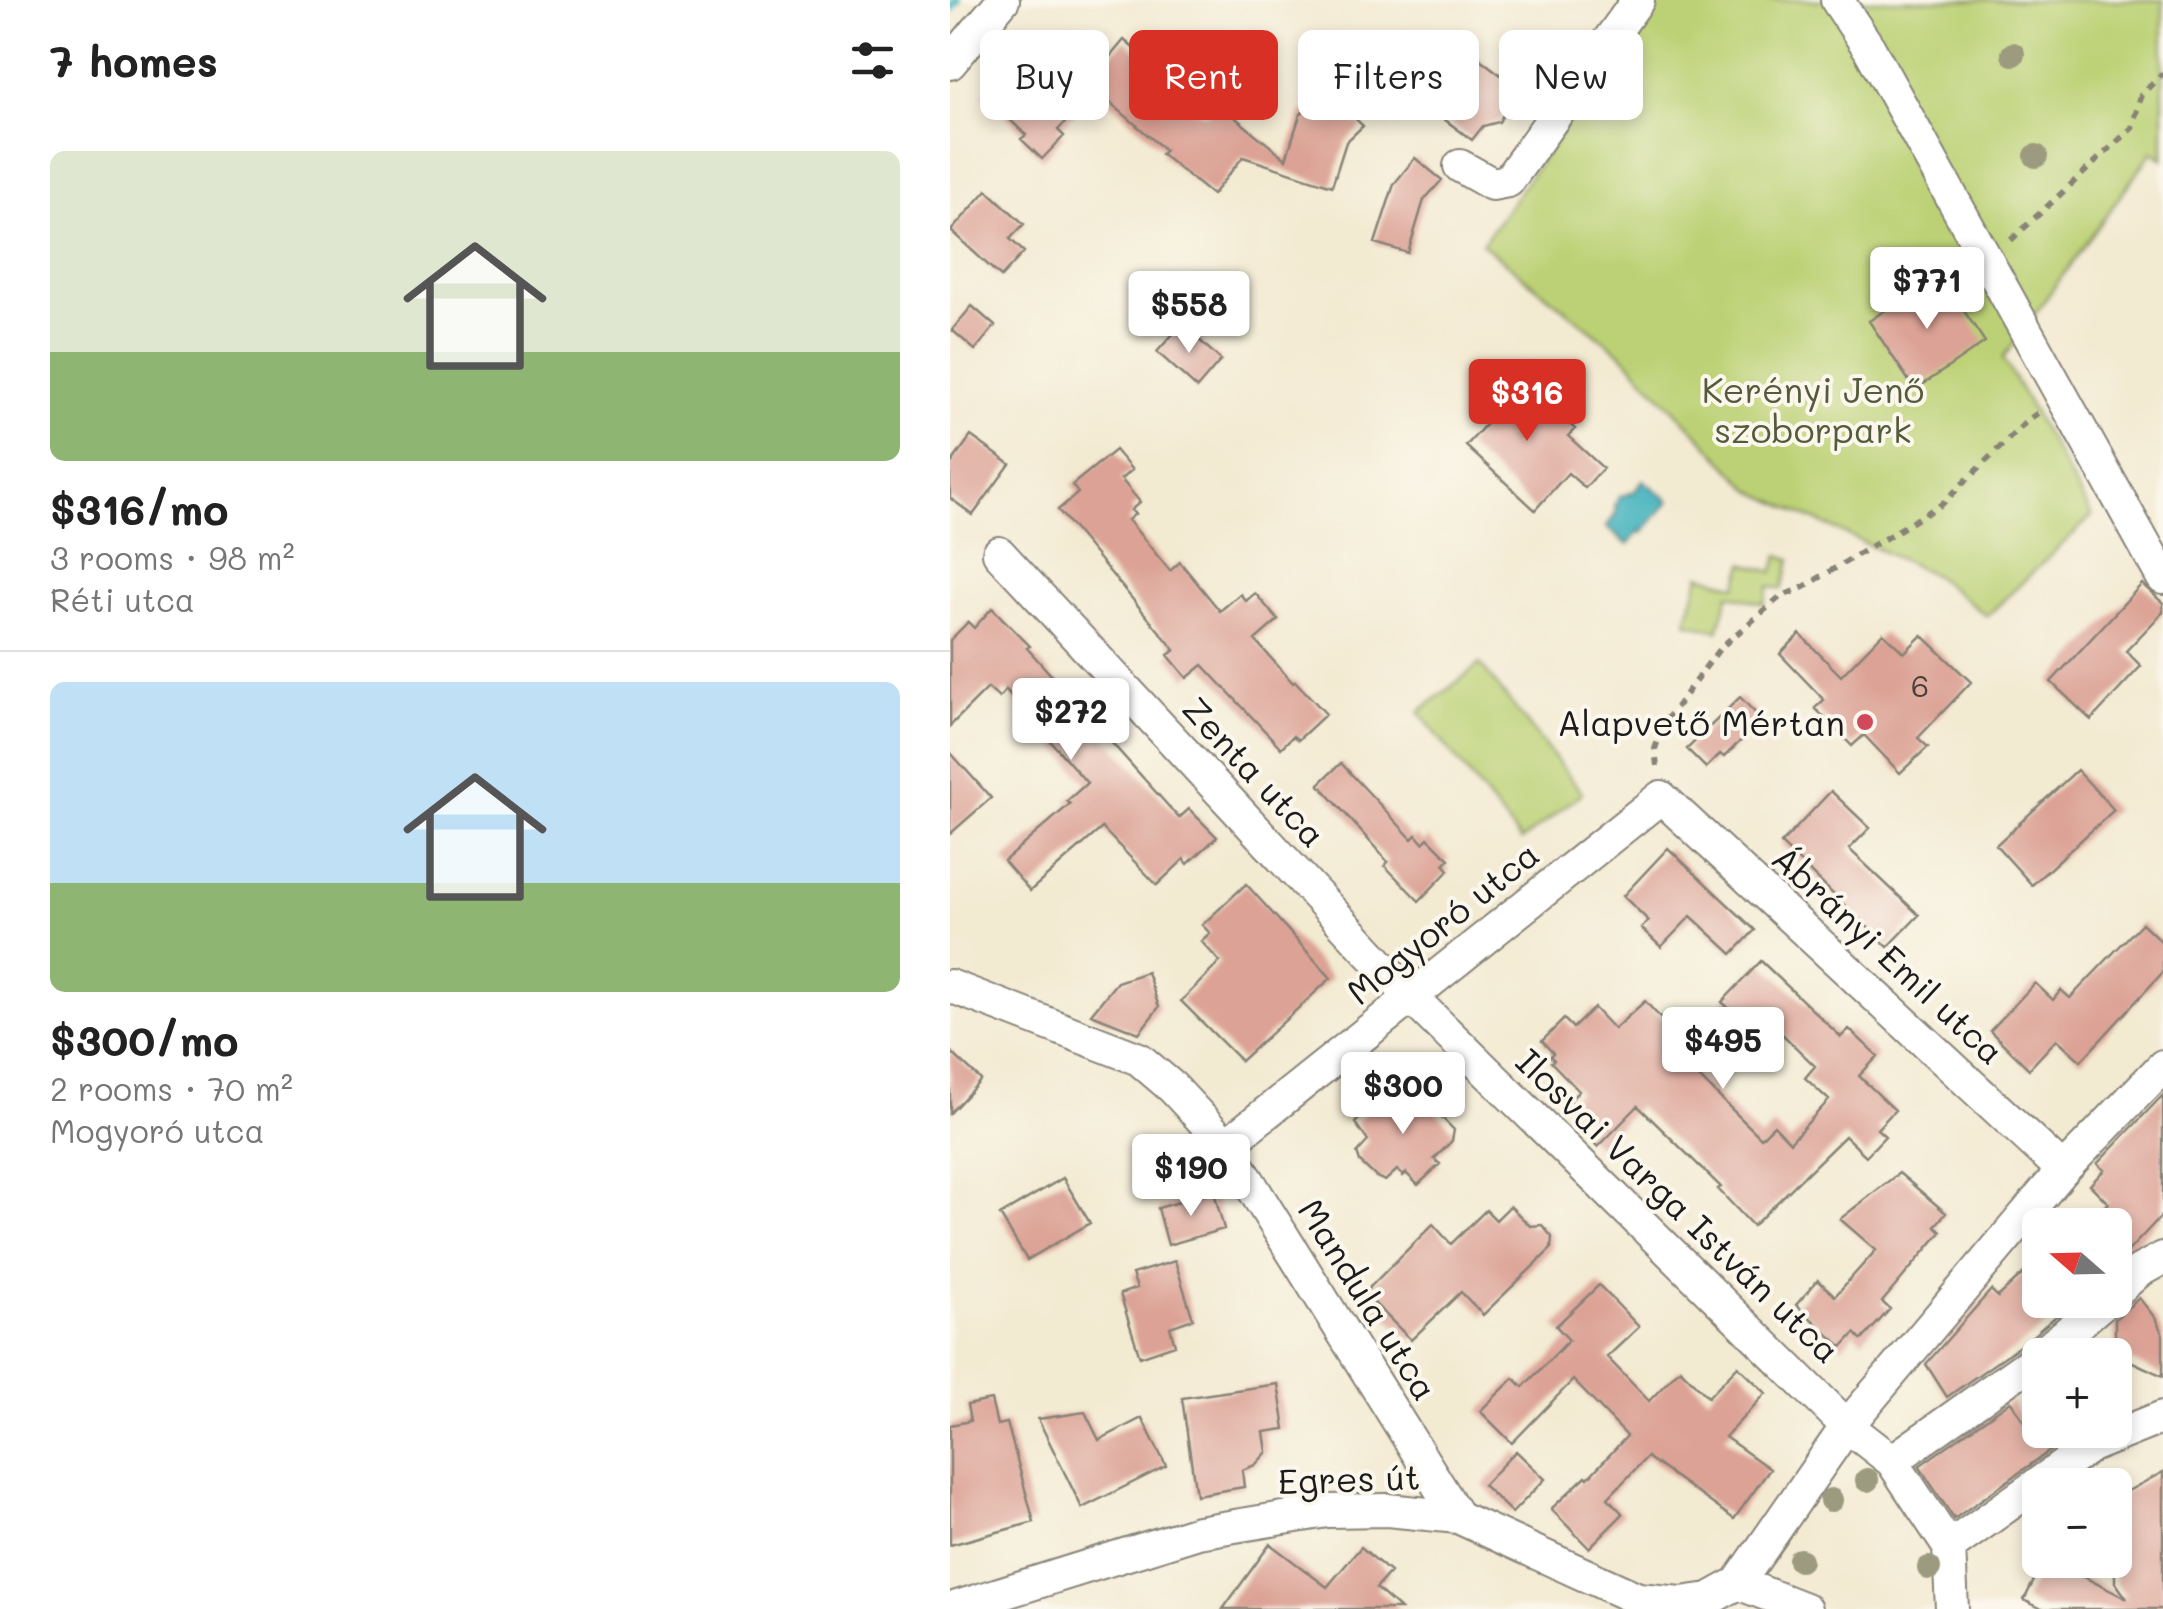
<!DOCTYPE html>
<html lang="en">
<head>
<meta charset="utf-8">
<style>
  body { margin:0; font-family:Mali,sans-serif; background:#f6f6f6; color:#222; height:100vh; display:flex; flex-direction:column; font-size:38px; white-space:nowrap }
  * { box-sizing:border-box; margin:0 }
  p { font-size:32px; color:#767676 }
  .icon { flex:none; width:55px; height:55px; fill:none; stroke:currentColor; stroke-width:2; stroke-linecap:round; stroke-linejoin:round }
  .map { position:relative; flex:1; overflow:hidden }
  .drawer { display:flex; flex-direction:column; background:#fff; width:950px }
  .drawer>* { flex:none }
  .guide { position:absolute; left:30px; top:30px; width:950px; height:90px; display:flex; gap:20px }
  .needle { width:65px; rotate:290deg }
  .tools { position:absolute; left:1072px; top:1208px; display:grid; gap:20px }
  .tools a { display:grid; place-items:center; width:110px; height:110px; border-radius:15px; background:#fff; box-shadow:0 5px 15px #0003; font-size:50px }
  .price { position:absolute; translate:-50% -85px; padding:0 22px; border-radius:10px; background:#fff; color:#222; font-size:32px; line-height:65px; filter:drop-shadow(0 2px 5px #0008) }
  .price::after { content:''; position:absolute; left:50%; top:60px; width:30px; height:22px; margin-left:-15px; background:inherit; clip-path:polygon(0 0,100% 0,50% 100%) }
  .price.active { background:#d93025; color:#fff }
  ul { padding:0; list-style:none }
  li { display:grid; align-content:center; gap:20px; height:530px; padding:0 50px }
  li+li { border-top:2px solid #e0e0e0 }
  li span { display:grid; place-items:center; height:310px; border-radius:15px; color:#555 }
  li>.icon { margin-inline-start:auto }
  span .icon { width:180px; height:180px; fill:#fffc; stroke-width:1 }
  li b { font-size:42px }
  h2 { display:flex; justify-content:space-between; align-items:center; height:120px; padding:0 50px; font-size:42px }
  .chip { padding:0 35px; border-radius:15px; background:#fff; box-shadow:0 5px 15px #0003; font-size:35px; line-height:90px }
  .chip.active { background:#d93025; color:#fff }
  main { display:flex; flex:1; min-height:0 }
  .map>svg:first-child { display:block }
  .green { fill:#bcd175; stroke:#6c7648; stroke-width:2.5 }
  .water { fill:#42b2bd; stroke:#2f676c; stroke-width:2.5 }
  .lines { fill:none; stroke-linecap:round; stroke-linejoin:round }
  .stream { stroke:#42b2bd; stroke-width:10 }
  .building { fill:#dca295 }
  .minor-casing { stroke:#888377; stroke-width:36 }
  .path { stroke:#888377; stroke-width:6; stroke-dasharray:8 8; stroke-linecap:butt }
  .minor { stroke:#fff; stroke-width:32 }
  .tree { fill:#9c9b7f }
  .poi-dot { fill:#d1495b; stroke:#fbf7ec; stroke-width:4 }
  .labels { text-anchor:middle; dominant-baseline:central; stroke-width:8; stroke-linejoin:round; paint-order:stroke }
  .number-label { font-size:30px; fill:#4c3e3a }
  .park-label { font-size:35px; fill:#545b3b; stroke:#fbf7ec }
  .poi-label { font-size:35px; fill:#1c1c1c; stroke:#fbf7ec; text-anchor:end }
  .street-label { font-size:35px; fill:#1c1c1c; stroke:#fbf7ec }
</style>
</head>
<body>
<main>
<section class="drawer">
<h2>7 homes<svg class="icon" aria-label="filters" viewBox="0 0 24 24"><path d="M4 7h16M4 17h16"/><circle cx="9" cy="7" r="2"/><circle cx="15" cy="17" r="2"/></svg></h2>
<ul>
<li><span style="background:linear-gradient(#dfe7d0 65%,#8fb573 0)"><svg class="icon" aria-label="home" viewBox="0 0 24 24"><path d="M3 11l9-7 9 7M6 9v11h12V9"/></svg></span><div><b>$316/mo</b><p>3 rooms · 98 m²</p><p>Réti utca</p></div></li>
<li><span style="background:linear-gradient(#bfe0f5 65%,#8fb573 0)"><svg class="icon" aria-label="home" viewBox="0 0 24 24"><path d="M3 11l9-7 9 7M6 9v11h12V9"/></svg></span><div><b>$300/mo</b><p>2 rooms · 70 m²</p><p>Mogyoró utca</p></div></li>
</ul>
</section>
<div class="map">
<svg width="1213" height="1609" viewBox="0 0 1213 1609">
  <rect width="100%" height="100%" fill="#fbf7ec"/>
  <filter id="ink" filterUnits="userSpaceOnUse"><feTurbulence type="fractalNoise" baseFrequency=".01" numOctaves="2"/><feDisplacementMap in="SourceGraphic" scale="20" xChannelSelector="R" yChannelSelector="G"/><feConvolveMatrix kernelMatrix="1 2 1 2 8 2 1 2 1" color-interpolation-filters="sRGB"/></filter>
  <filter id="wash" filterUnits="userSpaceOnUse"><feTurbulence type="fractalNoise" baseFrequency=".0048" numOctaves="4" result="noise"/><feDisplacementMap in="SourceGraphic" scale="40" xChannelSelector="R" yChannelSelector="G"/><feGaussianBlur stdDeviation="2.25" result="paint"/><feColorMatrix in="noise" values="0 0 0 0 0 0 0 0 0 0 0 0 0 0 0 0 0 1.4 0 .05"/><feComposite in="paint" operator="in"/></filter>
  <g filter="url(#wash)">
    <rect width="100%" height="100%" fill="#f3ead2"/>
    <path class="green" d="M 704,0 L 1213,0 L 1213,159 L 1202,152 L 1053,358 L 1142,516 L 1037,616 L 982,574 L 802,491 L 670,353 L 532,244 Z
      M 829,555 L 841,559 L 832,589 L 819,586 L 814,604 L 779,594 L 768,631 L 736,622 L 750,575 L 787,586 L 794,563 L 823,572 Z
      M 530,664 L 632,793 L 571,841 L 469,712 Z"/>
    <path class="water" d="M 693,480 L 719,501 L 692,533 L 689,531 L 678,545 L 656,527 L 666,514 L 665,506 L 669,497 L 684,492 Z"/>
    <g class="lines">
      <path class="stream" d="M 0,9 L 7,0"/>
    </g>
    <g id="blocks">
      <path class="building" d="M 174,40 L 195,58 L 192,66 L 246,112 L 248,110 L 256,115 L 266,102 L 336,159 L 350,115 L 376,90 L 413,126 L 396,142 L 382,186 L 293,157 L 262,195 L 211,154 L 215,150 L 138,83 Z
        M 522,53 L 564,85 L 552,101 L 557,107 L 549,122 L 533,126 L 522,140 L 486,113 L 486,103 Z
        M 84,56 L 133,104 L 108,130 L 114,136 L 92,159 L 71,139 L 76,135 L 33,94 L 65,62 L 71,69 Z
        M 465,158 L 492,180 L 474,200 L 458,253 L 425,243 L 444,184 Z
        M 37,190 L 74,224 L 60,239 L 74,252 L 51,277 L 1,231 Z
        M 989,274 L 1035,342 L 965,390 L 919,321 Z
        M 22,306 L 45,326 L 25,350 L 2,330 Z
        M 232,324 L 271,360 L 247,388 L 207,352 Z
        M 548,374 L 591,412 L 598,404 L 625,429 L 618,436 L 653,468 L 635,488 L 618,473 L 585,510 L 516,446 L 536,424 L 518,407 Z
        M 21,436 L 60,464 L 23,515 L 0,498 L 0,465 Z
        M 165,450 L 182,470 L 171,479 L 190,502 L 181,510 L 185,514 L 178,520 L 220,571 L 230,562 L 270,611 L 290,594 L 296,601 L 305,593 L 328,620 L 305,640 L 343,683 L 345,681 L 376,714 L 348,740 L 343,736 L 331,748 L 253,665 L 237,678 L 218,655 L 225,650 L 108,510 L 128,493 L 122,485 Z
        M 1192,584 L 1213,603 L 1213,612 L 1176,651 L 1191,666 L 1141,720 L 1101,682 Z
        M 42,608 L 80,646 L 77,648 L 229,818 L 239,809 L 267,837 L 238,864 L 234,859 L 207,885 L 152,828 L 80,891 L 54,861 L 120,804 L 117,801 L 137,783 L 56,690 L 49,698 L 38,688 L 0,726 L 0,640 L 18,622 L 24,628 Z
        M 933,633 L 954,653 L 972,635 L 1021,682 L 968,738 L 978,747 L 950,773 L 914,735 L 902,746 L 865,708 L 874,700 L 830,654 L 850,634 L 891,676 Z
        M 790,697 L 812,720 L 774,757 L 770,754 L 756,768 L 737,749 Z
        M 0,752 L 41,798 L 0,834 Z
        M 391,763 L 462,839 L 466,835 L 473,843 L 478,838 L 499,859 L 494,864 L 499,870 L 469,901 L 435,866 L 438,862 L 369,784 Z
        M 1127,770 L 1164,810 L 1082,885 L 1046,845 Z
        M 881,791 L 920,828 L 899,849 L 969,915 L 938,947 L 831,844 Z
        M 718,848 L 805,930 L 782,954 L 741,916 L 711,947 L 691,928 L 699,921 L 673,896 Z
        M 296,884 L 381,978 L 291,1061 L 231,1001 L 270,962 L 251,941 L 260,933 L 252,925 Z
        M 1192,923 L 1213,943 L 1213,972 L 1131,1061 L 1107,1039 L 1079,1069 L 1040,1031 L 1085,983 L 1103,1000 L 1111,990 L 1120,998 Z
        M 811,961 L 891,1037 L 899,1029 L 928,1056 L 909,1076 L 945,1110 L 927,1129 L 935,1136 L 916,1156 L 895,1136 L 803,1226 L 768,1189 L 771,1187 L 688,1106 L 648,1147 L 629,1128 L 638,1119 L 620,1100 L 629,1091 L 601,1062 L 604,1060 L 600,1056 L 603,1053 L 592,1041 L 614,1019 L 623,1028 L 644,1008 L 664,1029 L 695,1001 L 723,1032 L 713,1042 L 811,1138 L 824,1125 L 840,1142 L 879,1100 L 855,1078 L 865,1066 L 821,1023 L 808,1036 L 772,1002 Z
        M 197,972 L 209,1007 L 189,1033 L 141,1014 L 167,982 Z
        M 0,1051 L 31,1080 L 0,1113 Z
        M 458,1083 L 504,1130 L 502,1141 L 484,1159 L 490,1164 L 468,1185 L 456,1173 L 453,1176 L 447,1170 L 435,1181 L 426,1177 L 410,1162 L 407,1153 L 418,1141 L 405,1123 L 428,1100 L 434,1106 Z
        M 1213,1095 L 1213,1214 L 1165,1265 L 1165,1225 L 1135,1225 L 1158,1203 L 1140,1185 L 1154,1170 L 1147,1164 Z
        M 949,1173 L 996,1213 L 985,1226 L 991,1232 L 932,1302 L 940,1309 L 912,1340 L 905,1333 L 892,1347 L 846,1305 L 868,1280 L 885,1296 L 926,1250 L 890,1219 Z
        M 113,1178 L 140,1223 L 77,1260 L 50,1215 Z
        M 264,1192 L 274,1229 L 218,1245 L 208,1208 Z
        M 560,1206 L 580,1226 L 592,1225 L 602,1237 L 601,1249 L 533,1315 L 511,1292 L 461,1340 L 420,1299 L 422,1297 L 416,1291 L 483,1224 L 501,1244 L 536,1210 L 546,1220 Z
        M 1090,1258 L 1090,1300 L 1125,1300 L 1078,1340 L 997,1397 L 976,1364 L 1041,1290 L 1048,1297 Z
        M 225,1261 L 243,1319 L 220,1327 L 225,1345 L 190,1357 L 170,1294 L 187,1288 L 182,1274 Z
        M 649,1285 L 689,1327 L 657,1357 L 699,1401 L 730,1369 L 758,1397 L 788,1366 L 816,1393 L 775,1437 L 820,1469 L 784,1519 L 697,1457 L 658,1498 L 673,1514 L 639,1548 L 601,1509 L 636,1476 L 638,1478 L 677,1436 L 623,1380 L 562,1443 L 530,1411 L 564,1378 L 573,1387 L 619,1340 L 606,1326 Z
        M 1189,1298 L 1205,1318 L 1213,1335 L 1213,1376 L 1165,1354 L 1165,1319 Z
        M 328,1384 L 335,1429 L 314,1432 L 317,1452 L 305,1465 L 292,1470 L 294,1487 L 246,1495 L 232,1398 Z
        M 41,1400 L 47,1425 L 57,1423 L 84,1522 L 0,1545 L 0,1425 L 20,1421 L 17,1405 Z
        M 1061,1401 L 1080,1431 L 1112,1430 L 1118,1438 L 1004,1519 L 969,1466 Z
        M 135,1412 L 149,1440 L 192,1418 L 216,1466 L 132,1508 L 88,1419 Z
        M 566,1451 L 595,1479 L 562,1513 L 533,1485 Z
        M 1213,1472 L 1213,1609 L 1092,1609 L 1074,1600 L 1094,1561 L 1121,1575 L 1122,1571 L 1177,1599 L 1165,1582 L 1165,1498 Z
        M 320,1544 L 377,1587 L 411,1547 L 440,1572 L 426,1588 L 450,1609 L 273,1609 Z"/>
    </g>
  </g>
  <g filter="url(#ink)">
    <use href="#blocks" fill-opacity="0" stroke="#888377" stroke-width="2.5"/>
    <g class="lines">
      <g class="minor-casing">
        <path id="minor" d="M 887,0 L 919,48 L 1213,578
          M 0,63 L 53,0
          M 510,166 L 542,184 L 558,181 L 688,0
          M 49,553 L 462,998 L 897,1426 L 942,1461 L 999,1547 L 1002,1609
          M 0,986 L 189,1059 L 223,1088 L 276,1145 L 508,1517
          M 276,1145 L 711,797 L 1113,1170
          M 1165,1292 L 1189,1271 L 1213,1258
          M 1091,1355 L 1156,1300
          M 942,1461 L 1090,1356
          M 999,1547 L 1141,1446 L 1213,1417
          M 788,1583 L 855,1609
          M 1,1609 L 248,1532 L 377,1511 L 437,1510 L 508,1517 L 688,1599 L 731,1603 L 759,1599 L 788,1583 L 897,1426 L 1113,1170 L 1213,1066"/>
      </g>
      <path class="path" d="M 1061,240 L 1182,128 L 1191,95 L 1213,73
        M 707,766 L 705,749 L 714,723 L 770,648 L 830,597 L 854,587 L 992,504 L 1079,419 L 1088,413"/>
      <use href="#minor" class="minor"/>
    </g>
    <g class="tree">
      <circle cx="1063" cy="54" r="12"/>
      <circle cx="1086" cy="156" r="12"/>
      <circle cx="917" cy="1480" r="12"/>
      <circle cx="881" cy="1500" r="12"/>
      <circle cx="850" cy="1560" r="12"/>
      <circle cx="979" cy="1568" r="12"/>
    </g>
  </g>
  <circle class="poi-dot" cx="915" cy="722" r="10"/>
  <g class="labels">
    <g class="number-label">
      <text x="970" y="685">6</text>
    </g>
    <g class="park-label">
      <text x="863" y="389">Kerényi Jenő<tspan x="863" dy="40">szoborpark</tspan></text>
    </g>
    <g class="poi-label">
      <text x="895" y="722">Alapvető Mértan</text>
    </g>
    <g class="street-label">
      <text transform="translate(305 771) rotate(47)">Zenta utca</text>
      <text transform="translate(492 922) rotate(-39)">Mogyoró utca</text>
      <text transform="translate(939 954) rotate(43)">Ábrányi Emil utca</text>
      <text transform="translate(729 1205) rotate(44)">Ilosvai Varga István utca</text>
      <text transform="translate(419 1299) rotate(58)">Mandula utca</text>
      <text transform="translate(399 1478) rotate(-2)">Egres út</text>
    </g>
  </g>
</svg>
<div class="tools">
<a><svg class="needle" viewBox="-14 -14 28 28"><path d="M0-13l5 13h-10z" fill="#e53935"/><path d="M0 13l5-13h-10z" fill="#767676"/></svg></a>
<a>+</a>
<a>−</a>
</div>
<b class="price" style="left:977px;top:332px">$771</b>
<b class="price" style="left:239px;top:356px">$558</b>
<b class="price active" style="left:577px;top:444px">$316</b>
<b class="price" style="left:121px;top:763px">$272</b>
<b class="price" style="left:773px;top:1092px">$495</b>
<b class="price" style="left:453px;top:1137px">$300</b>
<b class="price" style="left:241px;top:1219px">$190</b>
<div class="guide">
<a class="chip">Buy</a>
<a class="chip active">Rent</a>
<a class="chip">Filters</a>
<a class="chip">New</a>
</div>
</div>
</main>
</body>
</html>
